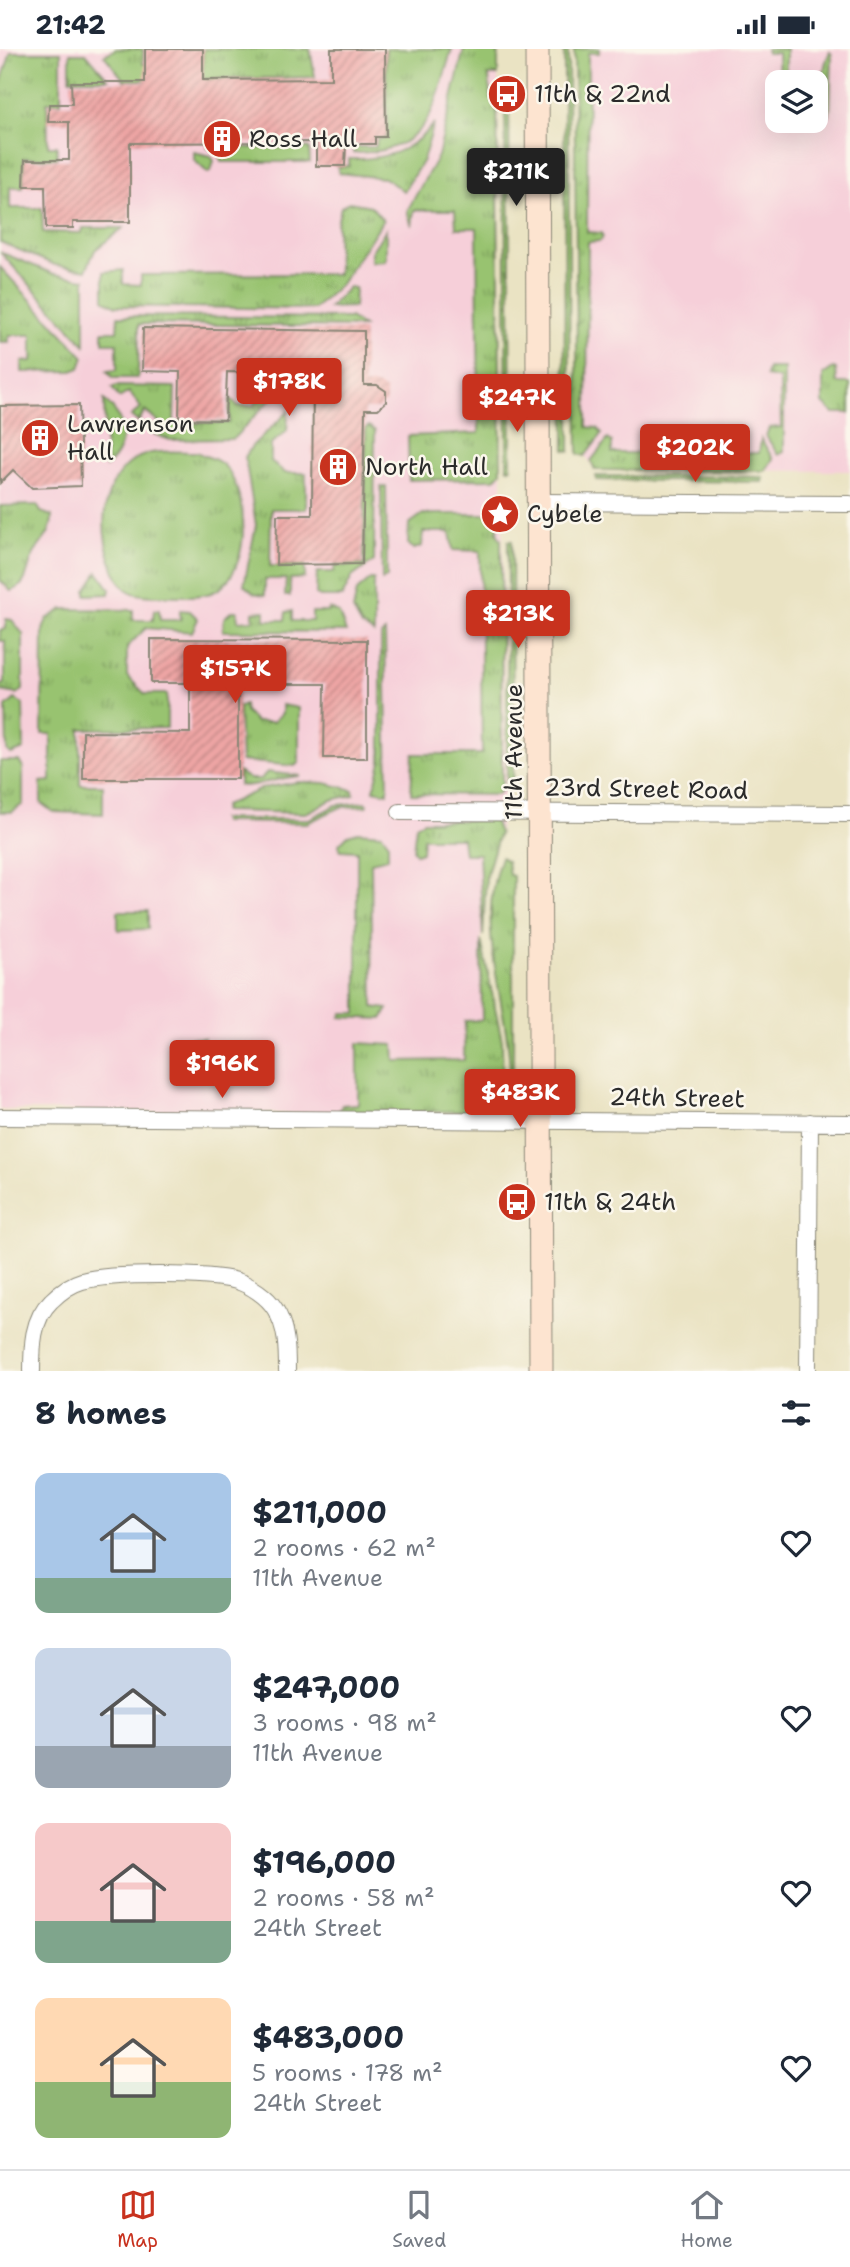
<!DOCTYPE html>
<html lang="en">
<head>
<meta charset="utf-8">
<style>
  body { margin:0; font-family:"Shantell Sans",sans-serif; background:#f6f6f7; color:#1f2937; height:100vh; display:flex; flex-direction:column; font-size:26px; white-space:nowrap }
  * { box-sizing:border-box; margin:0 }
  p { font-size:23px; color:#747a83 }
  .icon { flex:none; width:38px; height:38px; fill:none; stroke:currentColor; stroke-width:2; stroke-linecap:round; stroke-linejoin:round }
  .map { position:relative; height:1322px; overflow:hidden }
  .panel { display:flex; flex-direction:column; background:#fff; flex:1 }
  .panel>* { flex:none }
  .tools { position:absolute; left:765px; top:21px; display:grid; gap:14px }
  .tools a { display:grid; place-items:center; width:63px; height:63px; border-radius:14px; background:#fff; box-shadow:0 7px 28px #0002; font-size:35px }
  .price { position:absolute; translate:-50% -60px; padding:0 16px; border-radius:7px; background:#c8321e; color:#fff; font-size:23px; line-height:46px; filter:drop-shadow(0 2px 4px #0008) }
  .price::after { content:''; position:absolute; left:50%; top:42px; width:21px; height:16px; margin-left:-10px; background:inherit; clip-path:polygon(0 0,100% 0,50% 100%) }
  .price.on { background:#222; color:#fff }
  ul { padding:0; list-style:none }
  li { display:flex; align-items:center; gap:21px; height:175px; padding:0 35px }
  li span { display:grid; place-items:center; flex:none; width:196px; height:140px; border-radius:14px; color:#555 }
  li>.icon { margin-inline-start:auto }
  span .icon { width:84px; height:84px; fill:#fffc; stroke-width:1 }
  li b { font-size:30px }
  h2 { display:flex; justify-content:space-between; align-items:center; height:84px; padding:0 35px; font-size:30px }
  .status { display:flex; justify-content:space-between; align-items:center; height:49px; padding:0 35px; background:#fff; direction:ltr }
  .status svg { height:19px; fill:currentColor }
  .tab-bar { display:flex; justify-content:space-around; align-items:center; height:98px; border-top:2px solid #e0e1e3; background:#fff; font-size:19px; color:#747a83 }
  .tab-bar a { display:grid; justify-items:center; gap:4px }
  .tab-bar .on { color:#c8321e }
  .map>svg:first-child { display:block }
  .built { fill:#f6cfd9; fill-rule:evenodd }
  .grass { fill:url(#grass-tufts); stroke:#62774e; stroke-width:2 }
  .building { fill:url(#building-hatch) }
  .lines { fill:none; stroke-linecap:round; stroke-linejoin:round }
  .street-casing { stroke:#8a8777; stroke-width:18 }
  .secondary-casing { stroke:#8a8777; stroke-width:25 }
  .street { stroke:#fff; stroke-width:16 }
  .secondary { stroke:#fde4d0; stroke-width:23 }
  .labels { text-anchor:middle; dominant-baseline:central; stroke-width:5; stroke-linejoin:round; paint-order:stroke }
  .poi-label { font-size:24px; fill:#2b2b2b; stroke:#fbf7ec; text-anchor:start }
  .street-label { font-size:24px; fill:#2b2b2b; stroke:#fbf7ec }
</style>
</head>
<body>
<div class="status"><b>21:42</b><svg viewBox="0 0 49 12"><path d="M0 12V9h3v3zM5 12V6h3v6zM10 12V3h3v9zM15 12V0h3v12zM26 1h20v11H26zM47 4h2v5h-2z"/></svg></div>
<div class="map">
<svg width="850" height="1322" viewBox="0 0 850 1322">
  <defs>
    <pattern id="grass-tufts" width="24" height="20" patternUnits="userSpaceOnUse" patternTransform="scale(1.75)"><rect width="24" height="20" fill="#98c370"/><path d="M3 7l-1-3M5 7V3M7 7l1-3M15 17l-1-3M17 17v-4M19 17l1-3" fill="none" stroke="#7c9f5c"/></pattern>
    <pattern id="building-hatch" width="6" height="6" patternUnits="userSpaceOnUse" patternTransform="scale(1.75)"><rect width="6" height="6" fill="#eea5a4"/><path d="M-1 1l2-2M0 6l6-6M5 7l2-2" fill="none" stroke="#c18786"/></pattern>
  </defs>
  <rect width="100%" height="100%" fill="#fbf7ec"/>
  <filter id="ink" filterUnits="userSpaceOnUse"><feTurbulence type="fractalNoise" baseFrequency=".0143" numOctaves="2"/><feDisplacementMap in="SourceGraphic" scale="14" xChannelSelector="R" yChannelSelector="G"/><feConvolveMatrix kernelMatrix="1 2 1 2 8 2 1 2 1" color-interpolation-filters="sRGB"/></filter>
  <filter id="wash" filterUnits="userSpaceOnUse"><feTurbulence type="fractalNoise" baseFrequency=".00686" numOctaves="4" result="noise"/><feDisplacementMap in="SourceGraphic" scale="28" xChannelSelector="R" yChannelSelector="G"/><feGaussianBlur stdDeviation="1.57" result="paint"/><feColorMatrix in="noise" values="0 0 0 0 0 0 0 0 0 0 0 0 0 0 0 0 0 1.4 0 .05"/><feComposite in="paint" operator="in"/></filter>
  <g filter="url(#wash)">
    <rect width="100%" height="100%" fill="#eae3c3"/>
    <path class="built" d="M 0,0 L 498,0 L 505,741 L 499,784 L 486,828 L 481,891 L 502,992 L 504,1048 L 337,1065 L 0,1061 Z
      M 574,0 L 850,0 L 850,422 L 595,421 L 585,407 L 578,405 ZM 777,33 L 816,33 L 816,72 L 777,72 Z"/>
    <path class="grass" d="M 116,0 L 143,0 L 143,15 L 168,16 L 169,31 L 124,31 L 104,6 Z
      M 203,0 L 310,0 L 315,28 L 203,30 Z
      M 386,0 L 452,0 C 433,60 431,104 353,104 L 353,98 L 376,98 L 377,90 L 387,89 Z
      M 464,0 L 498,0 L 498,26 L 489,26 L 490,49 L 497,49 L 501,423 L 495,430 L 409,431 L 408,387 L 479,384 L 477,179 L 456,179 L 455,161 L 414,161 L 412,177 L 407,162 L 438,107 Z
      M 564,0 L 568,0 L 570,402 L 565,401 Z
      M 574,0 L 600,0 L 599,4 L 588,4 L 587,183 L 601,184 L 603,188 L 600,192 L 588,193 L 587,378 L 598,379 L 602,385 L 585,407 L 578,405 Z
      M 766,0 L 786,0 L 786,33 L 779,33 L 778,4 L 767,4 Z
      M 11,3 L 61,3 L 61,53 L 47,53 L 48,97 L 57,97 L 57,109 L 24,109 L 23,138 L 10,138 L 10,159 L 42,159 L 43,183 L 82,184 L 83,179 L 123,179 L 95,201 L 86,221 L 55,216 L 0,193 L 0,37 Z
      M 830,3 L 832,6 L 830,66 C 819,55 822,16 830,3 Z
      M 70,4 L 86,4 L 108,30 L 70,30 Z
      M 509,49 L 511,419 L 507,419 L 505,50 Z
      M 434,75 L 423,111 L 404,142 L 384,129 L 339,124 L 338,118 L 349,117 L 349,110 C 384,111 411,103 434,75 Z
      M 207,98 L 309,99 L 310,113 L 221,113 L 218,104 Z
      M 194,103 L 211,107 L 214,112 L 211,122 L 208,124 L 194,111 Z
      M 349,153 L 371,157 L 383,171 L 341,235 L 314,260 L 116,257 L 104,250 L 104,223 L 123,221 L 123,235 L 141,236 L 141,226 L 338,225 L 337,175 L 341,158 Z
      M 386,180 L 386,212 L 371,213 L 371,203 Z
      M 0,203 L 54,225 L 85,230 L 85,296 Z
      M 0,218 L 84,308 L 80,319 L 72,322 L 22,323 L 22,313 L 32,312 L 32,286 L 9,286 L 9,293 L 0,293 Z
      M 349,238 L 355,239 L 354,258 L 329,259 Z
      M 118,267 L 350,269 L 363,278 L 139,275 L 138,329 L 113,329 L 107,322 L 117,321 L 117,294 L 103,294 L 103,282 L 117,282 Z
      M 768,319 L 784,319 L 784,403 L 778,406 L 766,387 L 769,379 L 781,378 L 780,330 L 766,327 Z
      M 833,319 L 836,320 L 837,334 L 850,334 L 850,364 L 833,364 L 823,354 L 823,326 Z
      M 116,337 L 175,338 L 174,373 L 229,374 L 230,349 L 238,357 L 253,357 L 261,349 L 272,349 L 233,390 L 170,391 L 154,385 L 161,375 L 145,362 L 138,373 L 131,367 L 141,359 L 129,343 L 119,349 L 112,339 Z
      M 104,351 C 128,370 128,398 106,418 Z
      M 288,363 L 287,382 L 271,395 L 271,412 L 285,424 L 306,424 L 306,460 L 271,460 L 270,517 L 305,517 L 305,529 L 290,530 L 290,547 L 285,547 L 286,530 L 265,530 L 265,546 L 254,544 L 244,536 L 256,476 L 245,408 L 253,396 Z
      M 369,377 L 375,382 L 374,512 L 352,528 L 342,548 L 320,548 L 316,545 L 317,523 L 334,523 L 335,517 L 364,516 L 366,379 Z
      M 608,390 L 612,393 L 612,404 L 759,404 L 761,390 L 773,410 L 765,422 L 595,421 L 591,412 Z
      M 197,403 C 206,409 218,408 227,420 C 248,450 250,509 224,536 C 212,548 194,547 179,547 C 163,546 139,550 126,540 C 119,534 114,521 111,512 C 99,478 101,434 134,411 C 152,399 177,403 197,403 Z
      M 596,427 L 764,428 L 763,433 L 596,431 Z
      M 381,438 L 386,438 L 387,528 L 382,531 Z
      M 37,456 L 41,463 L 52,467 C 52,487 41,491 33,507 C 26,521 29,536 11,542 L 0,531 L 0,457 Z
      M 500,465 L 497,484 L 501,491 L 502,740 L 497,746 L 411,745 L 413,705 L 482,705 L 480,502 L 453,501 L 450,483 L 423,483 L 422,497 L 414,500 L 408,495 L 409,475 L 423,465 Z
      M 508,492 L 512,492 L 513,736 L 507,736 Z
      M 98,523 L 110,540 L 109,545 L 86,546 L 86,541 Z
      M 371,530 L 374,530 L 374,584 L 362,577 L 353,561 L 357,542 Z
      M 63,560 L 133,561 L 133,571 L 153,571 L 154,561 L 159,561 L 160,571 L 180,571 L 180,561 L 190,562 L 198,570 L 192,583 L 146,579 L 127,598 L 127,627 L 145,645 L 167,645 L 167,679 L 80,680 L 80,736 L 103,736 L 103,765 L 53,763 L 41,754 L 41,733 L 51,732 L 51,685 L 42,685 L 43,581 L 47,570 Z
      M 329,560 L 339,564 L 346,583 L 223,582 L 224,569 L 232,562 L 237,562 L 238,572 L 253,571 L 253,563 L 265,562 L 265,571 L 285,571 L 286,563 L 292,562 L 292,572 L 312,572 L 312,563 L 328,563 Z
      M 6,570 L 12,571 L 23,585 L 23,641 L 17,645 L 0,642 L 0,636 L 5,635 L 5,592 L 0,592 L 0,581 L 6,580 Z
      M 385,583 L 388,744 L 374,741 L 381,712 L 381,586 Z
      M 15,650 L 23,655 L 24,700 L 11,705 L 7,702 L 6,658 Z
      M 244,656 L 245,663 L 256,673 L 273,673 L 282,664 L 282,656 L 299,659 L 299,713 L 295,717 L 241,712 L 239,658 Z
      M 0,712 L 19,712 L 23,718 L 23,755 L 12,763 L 0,763 Z
      M 239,723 L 250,730 L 261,730 L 267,723 L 301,727 C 285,727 248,740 239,736 Z
      M 298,733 L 325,734 L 353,741 L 354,746 L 331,751 L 306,764 L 223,762 L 224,757 L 263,739 Z
      M 366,753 L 367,757 L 341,758 L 307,774 L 222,773 L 221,770 L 309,770 L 336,756 Z
      M 482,771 L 494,771 L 499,784 L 486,828 L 483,887 L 479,805 L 464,805 L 462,789 L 423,789 L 422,803 L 416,805 L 413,801 L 416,776 L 424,772 Z
      M 358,783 L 382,785 L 388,793 L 388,809 L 371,813 L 373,958 L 388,960 L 382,970 L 341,968 L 343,964 L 357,964 L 357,802 L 340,801 L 339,795 L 348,786 Z
      M 501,808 L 507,812 L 509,826 L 513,827 L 513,1042 L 510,1040 C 513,960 472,888 501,808 Z
      M 118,862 L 148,862 L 148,880 L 118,881 Z
      M 481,891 L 502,992 L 503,1062 L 339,1063 L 342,1056 L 358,1055 L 358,994 L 394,996 L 395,1012 L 464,1011 L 465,972 L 482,971 Z
      M 173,989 L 204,989 L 204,1008 L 173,1008 Z"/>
    <g id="blocks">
      <path class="building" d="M 145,0 L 203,0 L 203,31 L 331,30 L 331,0 L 385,0 L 386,88 L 375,88 L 375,95 L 346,95 L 345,117 L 316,117 L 316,93 L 130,94 L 130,173 L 73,173 L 73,179 L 46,179 L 45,137 L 24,137 L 25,111 L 69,111 L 69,73 L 48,73 L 49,55 L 72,55 L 71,33 L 145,33 Z
        M 143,279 L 364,282 L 364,336 L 377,336 L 386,342 L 386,353 L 378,360 L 365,360 L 362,515 L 276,516 L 277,466 L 312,466 L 313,325 L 227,323 L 225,371 L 179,370 L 180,323 L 142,322 Z
        M 79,356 L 81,437 L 32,439 L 13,421 L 0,434 L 0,357 Z
        M 151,590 L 367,591 L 367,709 L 324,709 L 325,635 L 238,635 L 238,730 L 83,730 L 83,683 L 190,684 L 190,634 L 151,634 Z"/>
    </g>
  </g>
  <g filter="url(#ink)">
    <use href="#blocks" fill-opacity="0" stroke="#8a8777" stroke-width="2"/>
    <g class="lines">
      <g class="street-casing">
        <path id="street" d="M 539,453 L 850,455
          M 400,763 L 850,765
          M 0,1068 L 850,1074
          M 32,1322 C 32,1298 32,1270 51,1252 C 59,1244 71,1235 82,1232 C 111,1224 208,1224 237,1232 C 250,1236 268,1248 275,1260 C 287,1278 287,1301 287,1322
          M 808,1322 L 810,1073"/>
      </g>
      <g class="secondary-casing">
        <path id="secondary" d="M 537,0 L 541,1322"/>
      </g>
      <use href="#street" class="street"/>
      <use href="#secondary" class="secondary"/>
    </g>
  </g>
  <defs>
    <g id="bus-disc" transform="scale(2.0125)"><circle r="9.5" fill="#c8321e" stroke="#fbf7ec"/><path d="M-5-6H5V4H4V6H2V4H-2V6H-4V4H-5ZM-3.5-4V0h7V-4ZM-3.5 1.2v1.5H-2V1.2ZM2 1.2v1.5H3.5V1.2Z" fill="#fff"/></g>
    <g id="building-disc" transform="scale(2.0125)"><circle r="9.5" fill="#c8321e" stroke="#fbf7ec"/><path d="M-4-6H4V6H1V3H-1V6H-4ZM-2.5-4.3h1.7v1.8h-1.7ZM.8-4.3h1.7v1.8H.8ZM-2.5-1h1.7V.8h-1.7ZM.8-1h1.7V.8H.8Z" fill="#fff"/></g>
    <g id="sight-disc" transform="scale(2.0125)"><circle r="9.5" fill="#c8321e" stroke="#fbf7ec"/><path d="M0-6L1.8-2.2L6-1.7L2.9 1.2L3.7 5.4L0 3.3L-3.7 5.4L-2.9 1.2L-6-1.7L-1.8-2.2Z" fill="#fff"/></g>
  </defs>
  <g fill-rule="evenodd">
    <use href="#bus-disc" x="507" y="45"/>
    <use href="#building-disc" x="222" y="90"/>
    <use href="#building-disc" x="40" y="389"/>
    <use href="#building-disc" x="338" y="418"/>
    <use href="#sight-disc" x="500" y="465"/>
    <use href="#bus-disc" x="517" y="1153"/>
  </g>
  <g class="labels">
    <g class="poi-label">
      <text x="534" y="45">11th &amp; 22nd</text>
      <text x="249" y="90">Ross Hall</text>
      <text x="67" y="375">Lawrenson<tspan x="67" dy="28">Hall</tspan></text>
      <text x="365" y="418">North Hall</text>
      <text x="527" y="465">Cybele</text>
      <text x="544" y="1153">11th &amp; 24th</text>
    </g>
    <g class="street-label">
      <text transform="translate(514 703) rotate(-90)">11th Avenue</text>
      <text transform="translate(646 740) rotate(1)">23rd Street Road</text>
      <text transform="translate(677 1049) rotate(1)">24th Street</text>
    </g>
  </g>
</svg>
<div class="tools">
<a><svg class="icon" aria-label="layers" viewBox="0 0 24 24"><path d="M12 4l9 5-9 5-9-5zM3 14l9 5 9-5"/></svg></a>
</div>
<b class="price on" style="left:516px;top:159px">$211K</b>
<b class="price" style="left:289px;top:369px">$178K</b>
<b class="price" style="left:517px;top:385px">$247K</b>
<b class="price" style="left:695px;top:435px">$202K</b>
<b class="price" style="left:518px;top:601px">$213K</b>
<b class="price" style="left:235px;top:656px">$157K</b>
<b class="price" style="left:222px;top:1051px">$196K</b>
<b class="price" style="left:520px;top:1080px">$483K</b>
</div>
<section class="panel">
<h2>8 homes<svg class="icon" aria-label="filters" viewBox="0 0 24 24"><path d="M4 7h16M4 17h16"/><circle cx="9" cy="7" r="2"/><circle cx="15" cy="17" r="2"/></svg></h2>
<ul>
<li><span style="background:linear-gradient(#a9c7e8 75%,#7fa58c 0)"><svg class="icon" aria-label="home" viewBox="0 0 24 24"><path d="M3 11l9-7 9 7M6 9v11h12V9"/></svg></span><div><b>$211,000</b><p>2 rooms · 62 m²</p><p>11th Avenue</p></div><svg class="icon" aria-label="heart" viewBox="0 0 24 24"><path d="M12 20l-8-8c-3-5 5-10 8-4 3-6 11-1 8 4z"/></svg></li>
<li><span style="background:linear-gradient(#c9d6e8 70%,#9aa5b1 0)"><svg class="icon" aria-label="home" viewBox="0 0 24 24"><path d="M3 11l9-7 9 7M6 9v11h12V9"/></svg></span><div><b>$247,000</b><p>3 rooms · 98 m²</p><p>11th Avenue</p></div><svg class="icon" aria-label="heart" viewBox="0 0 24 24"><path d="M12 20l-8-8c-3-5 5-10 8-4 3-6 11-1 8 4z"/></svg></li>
<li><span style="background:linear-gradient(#f6c9c9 70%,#7fa58c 0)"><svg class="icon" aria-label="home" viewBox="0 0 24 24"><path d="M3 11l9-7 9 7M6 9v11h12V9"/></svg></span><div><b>$196,000</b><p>2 rooms · 58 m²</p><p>24th Street</p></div><svg class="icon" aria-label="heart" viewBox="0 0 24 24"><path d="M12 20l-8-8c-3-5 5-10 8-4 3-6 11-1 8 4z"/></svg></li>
<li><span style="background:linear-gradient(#ffd9b3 60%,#8fb573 0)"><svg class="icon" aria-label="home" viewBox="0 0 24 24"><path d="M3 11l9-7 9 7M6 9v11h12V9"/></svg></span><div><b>$483,000</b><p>5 rooms · 178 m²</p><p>24th Street</p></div><svg class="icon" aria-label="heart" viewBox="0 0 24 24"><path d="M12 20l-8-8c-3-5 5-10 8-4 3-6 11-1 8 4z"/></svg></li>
</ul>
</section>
<nav class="tab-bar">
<a class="on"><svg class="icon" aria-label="map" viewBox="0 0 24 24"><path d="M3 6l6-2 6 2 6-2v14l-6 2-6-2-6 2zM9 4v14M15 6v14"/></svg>Map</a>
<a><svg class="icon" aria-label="saved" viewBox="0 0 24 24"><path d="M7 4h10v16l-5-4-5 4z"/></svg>Saved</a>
<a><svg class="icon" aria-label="home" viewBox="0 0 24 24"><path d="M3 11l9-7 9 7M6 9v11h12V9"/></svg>Home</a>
</nav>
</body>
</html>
